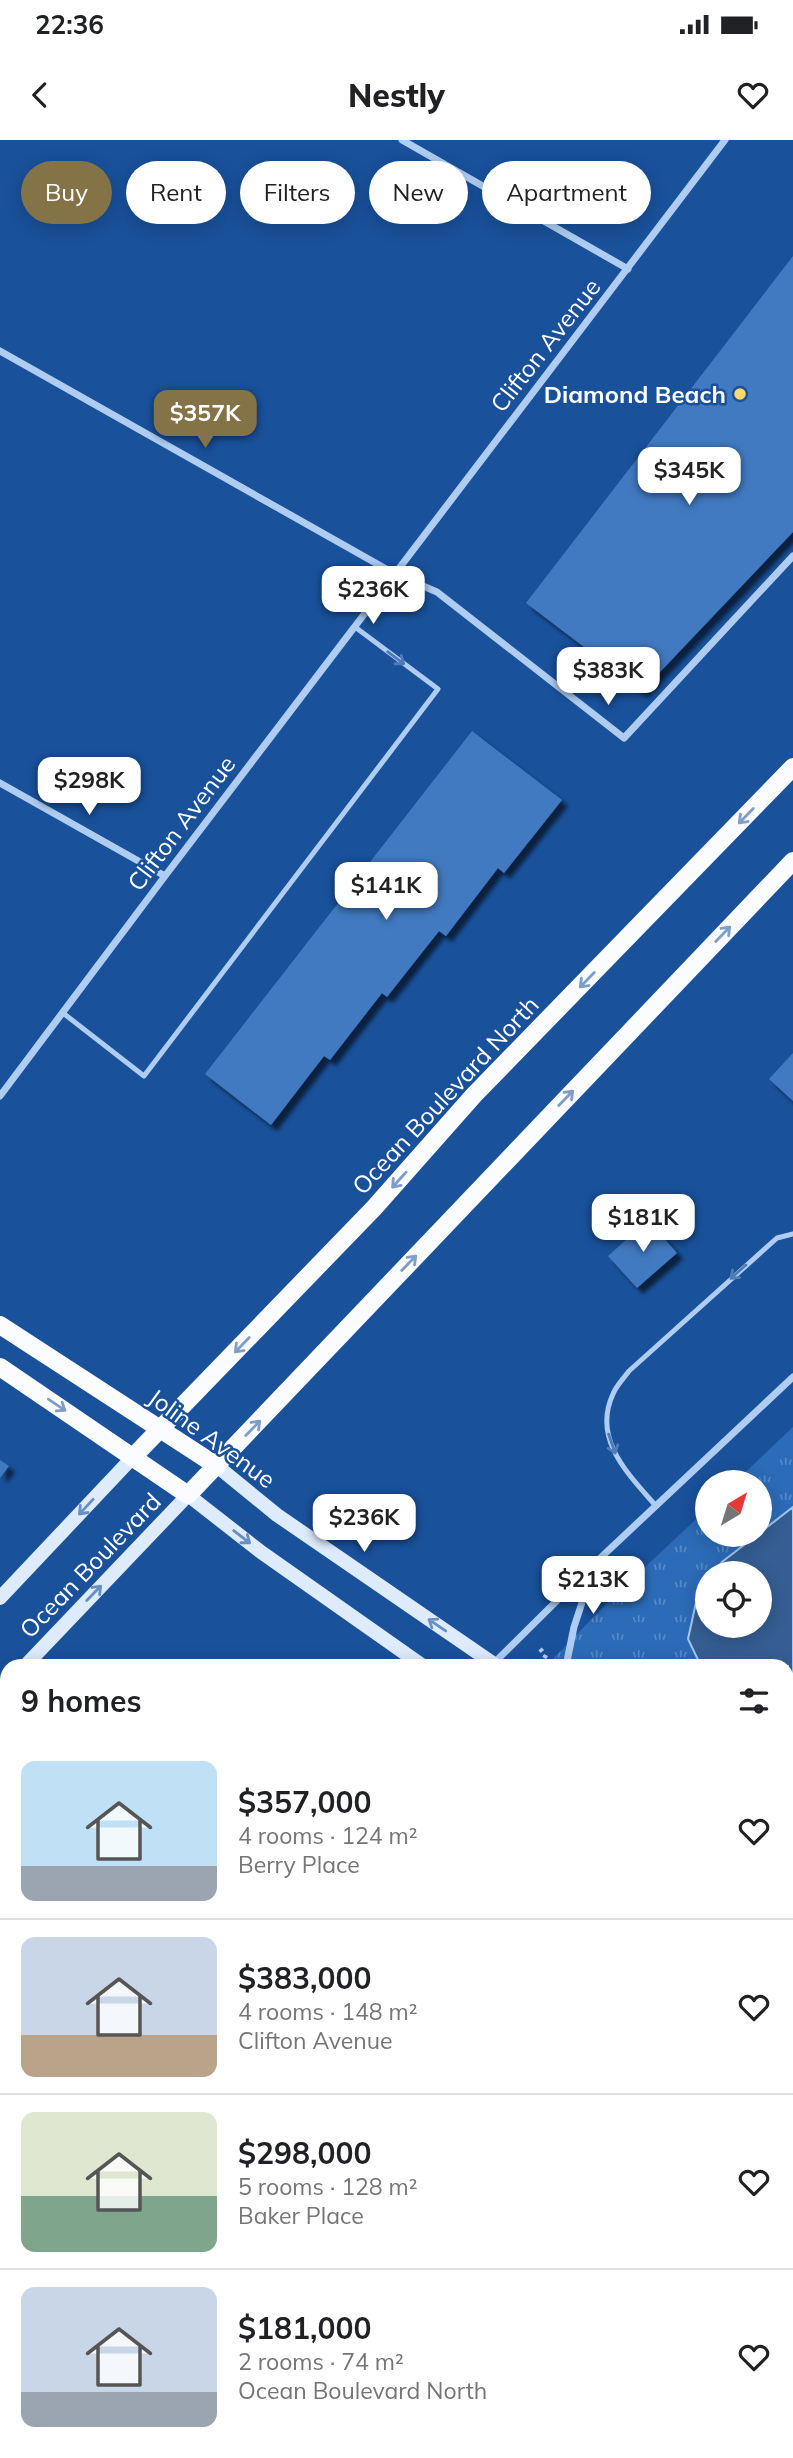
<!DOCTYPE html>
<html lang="en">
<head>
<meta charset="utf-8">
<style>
  body { margin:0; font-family:Mulish,sans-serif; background:#f6f6f6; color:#202124; height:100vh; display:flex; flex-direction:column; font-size:26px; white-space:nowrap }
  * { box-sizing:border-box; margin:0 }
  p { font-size:23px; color:#757577 }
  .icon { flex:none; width:38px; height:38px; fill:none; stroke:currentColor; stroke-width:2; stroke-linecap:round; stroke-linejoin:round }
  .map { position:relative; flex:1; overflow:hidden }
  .panel { position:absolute; left:0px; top:1519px; width:794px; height:800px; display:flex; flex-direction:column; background:#fff; border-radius:21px 21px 0 0; box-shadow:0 4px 18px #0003 }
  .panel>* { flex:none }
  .hud { position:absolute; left:21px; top:21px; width:752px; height:63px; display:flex; gap:14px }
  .needle { width:46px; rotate:38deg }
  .tools { position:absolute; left:695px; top:1330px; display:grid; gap:14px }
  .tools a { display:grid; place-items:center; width:77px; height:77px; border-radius:50%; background:#fff; box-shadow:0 4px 18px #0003; font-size:35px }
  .price { position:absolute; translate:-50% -60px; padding:0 16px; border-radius:14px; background:#fff; color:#222; font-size:23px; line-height:46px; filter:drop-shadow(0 2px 4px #0008) }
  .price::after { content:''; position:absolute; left:50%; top:42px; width:21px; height:16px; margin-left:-10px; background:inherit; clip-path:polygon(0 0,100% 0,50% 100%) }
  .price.current { background:#847346; color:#fff }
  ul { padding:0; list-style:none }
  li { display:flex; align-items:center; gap:21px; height:175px; padding:0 21px }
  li+li { border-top:2px solid #e0e0e0 }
  li span { display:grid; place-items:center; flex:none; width:196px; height:140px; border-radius:14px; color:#555 }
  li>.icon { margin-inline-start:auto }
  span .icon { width:84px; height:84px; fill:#fffc; stroke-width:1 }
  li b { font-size:30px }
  h2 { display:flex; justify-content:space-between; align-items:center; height:84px; padding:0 21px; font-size:30px }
  .chip { padding:0 24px; border-radius:32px; background:#fff; box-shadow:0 4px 18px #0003; font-size:24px; line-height:63px }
  .chip.current { background:#847346; color:#fff }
  .status { display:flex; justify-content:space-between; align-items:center; height:49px; padding:0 35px; background:#fff; direction:ltr }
  .status svg { height:19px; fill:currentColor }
  header { display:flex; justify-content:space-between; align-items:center; height:91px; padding:0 21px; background:#fff; font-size:32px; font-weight:800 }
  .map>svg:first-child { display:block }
  .park { fill:url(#park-tufts); fill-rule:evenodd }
  .water { fill:#365e94; stroke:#a2c7f4; stroke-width:2 }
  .building { fill:#427ac1; filter:url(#shadow) }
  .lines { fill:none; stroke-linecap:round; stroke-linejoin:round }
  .path { stroke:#afcdf2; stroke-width:4.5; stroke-dasharray:3.5 5; stroke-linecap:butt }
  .lane { stroke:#afcdf2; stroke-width:5 }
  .street { stroke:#afcdf2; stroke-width:7 }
  .secondary { stroke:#deebfc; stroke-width:14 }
  .primary { stroke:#fafcff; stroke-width:18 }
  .oneway { stroke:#4e7cb9 }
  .oneway2 { stroke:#7e9ec8 }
  .oneway3 { stroke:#688fc2 }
  .poi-dot { fill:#ffd770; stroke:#19519b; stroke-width:2.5 }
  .labels { text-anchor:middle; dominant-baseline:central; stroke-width:5; stroke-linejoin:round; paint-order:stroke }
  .street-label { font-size:24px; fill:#fff; stroke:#19519b }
  .poi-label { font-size:24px; font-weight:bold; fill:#fff; stroke:#19519b; text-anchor:end }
</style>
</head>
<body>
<div class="status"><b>22:36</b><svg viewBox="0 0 49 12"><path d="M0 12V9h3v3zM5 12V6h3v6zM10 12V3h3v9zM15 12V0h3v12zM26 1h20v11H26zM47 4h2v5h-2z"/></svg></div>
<header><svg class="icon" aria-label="back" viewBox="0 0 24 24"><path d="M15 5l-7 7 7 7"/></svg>Nestly<svg class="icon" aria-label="heart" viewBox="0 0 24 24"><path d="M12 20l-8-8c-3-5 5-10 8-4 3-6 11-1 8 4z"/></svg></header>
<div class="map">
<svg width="793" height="2318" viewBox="0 0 793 2318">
  <defs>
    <pattern id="park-tufts" width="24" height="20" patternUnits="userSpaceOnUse" patternTransform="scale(1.75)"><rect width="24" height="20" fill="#2c6bb8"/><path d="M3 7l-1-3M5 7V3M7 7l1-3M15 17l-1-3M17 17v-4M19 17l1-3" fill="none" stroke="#5689c6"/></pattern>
    <filter id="shadow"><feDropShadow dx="6" dy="6" stdDeviation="2" flood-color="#0009"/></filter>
  </defs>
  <rect width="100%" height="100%" fill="#19519b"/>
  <path class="park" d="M 793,1287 L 793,2318 L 0,2318 L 0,2089 L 7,2081 L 7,2312 L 788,2312 L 788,1526 L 546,1526 L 613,1457 L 707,1369 L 707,1395 L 760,1395 L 760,1342 L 735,1342 ZM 707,1433 L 760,1433 L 760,1486 L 707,1486 Z"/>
  <path class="water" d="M 793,1367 L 793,1581 L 788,1579 L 788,1526 L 701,1526 L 688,1499 L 697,1458 L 707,1444 L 707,1486 L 760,1486 L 760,1433 L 714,1433 L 722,1422 Z"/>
  <path class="building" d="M 793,116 L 793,392 L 642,551 L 526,463 Z
    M 472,591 L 562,660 L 504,733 L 498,728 L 446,796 L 439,791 L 387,857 L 382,853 L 330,920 L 324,916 L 271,985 L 205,934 Z
    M 793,913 L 793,961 L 769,939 Z
    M 648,1080 L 677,1113 L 637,1148 L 608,1116 Z
    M 0,1320 L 9,1326 L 0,1338 Z"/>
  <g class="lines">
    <path class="path" d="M 540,1509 L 546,1515 L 540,1526
      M 788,1694 L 793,1698
      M 788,1799 L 793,1795
      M 613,2312 L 621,2318"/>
    <path class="lane" d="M 63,873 L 144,936 L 438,549 L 355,487
      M 656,1366 C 628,1334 592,1299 613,1254 C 616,1246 624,1238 629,1231 L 777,1098 L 793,1094
      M 245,2318 L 250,2312"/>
    <path class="street" d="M 402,0 L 628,129
      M 0,211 L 395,434 L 437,452 L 624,598 L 793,416
      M 0,643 L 165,736
      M 0,956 L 165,736 L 725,0
      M 493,1524 L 595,1423 L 793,1237
      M 566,1526 L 574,1487 L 594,1426
      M 788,1742 L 793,1749
      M 788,1755 L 793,1756
      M 788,1767 L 793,1762
      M 0,2040 L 7,2032
      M 423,2318 L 424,2312"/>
    <path class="secondary" d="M 217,1326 L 277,1375 L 494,1524
      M 0,1458 L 133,1317
      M 25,1526 L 188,1355 L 261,1412 L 423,1526
      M 0,1552 L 7,1545"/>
    <path class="primary" d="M 0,1185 L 217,1326
      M 0,1227 L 188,1355 L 793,721
      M 133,1317 L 374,1068 L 474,955 L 793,627"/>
  </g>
  <defs><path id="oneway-shaft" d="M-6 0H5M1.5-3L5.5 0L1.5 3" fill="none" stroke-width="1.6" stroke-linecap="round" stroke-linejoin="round" transform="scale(1.75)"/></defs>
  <g class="oneway">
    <use href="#oneway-shaft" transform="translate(396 518) rotate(37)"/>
    <use href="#oneway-shaft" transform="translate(738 1132) rotate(138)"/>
    <use href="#oneway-shaft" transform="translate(612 1304) rotate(71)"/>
  </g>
  <g class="oneway2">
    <use href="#oneway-shaft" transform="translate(746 676) rotate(134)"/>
    <use href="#oneway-shaft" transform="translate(723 794) rotate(-46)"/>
    <use href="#oneway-shaft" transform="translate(587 840) rotate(134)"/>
    <use href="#oneway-shaft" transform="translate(566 958) rotate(-46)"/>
    <use href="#oneway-shaft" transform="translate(399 1040) rotate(132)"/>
    <use href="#oneway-shaft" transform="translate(409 1123) rotate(-46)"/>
    <use href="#oneway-shaft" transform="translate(242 1205) rotate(134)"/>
    <use href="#oneway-shaft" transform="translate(57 1265) rotate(34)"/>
    <use href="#oneway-shaft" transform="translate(253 1288) rotate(-46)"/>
  </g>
  <g class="oneway3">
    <use href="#oneway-shaft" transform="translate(86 1367) rotate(133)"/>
    <use href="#oneway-shaft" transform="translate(242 1397) rotate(38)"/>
    <use href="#oneway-shaft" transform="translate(94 1453) rotate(-46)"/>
    <use href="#oneway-shaft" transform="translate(437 1485) rotate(-146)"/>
  </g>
  <circle class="poi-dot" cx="740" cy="254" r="7"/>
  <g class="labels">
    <g class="street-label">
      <text transform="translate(545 205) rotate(-52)">Clifton Avenue</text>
      <text transform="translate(181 683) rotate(-53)">Clifton Avenue</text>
      <text transform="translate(445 955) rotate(-47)">Ocean Boulevard North</text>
      <text transform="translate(212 1298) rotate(36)">Joline Avenue</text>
      <text transform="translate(90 1425) rotate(-46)">Ocean Boulevard</text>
    </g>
    <g class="poi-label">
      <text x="726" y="254">Diamond Beach</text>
    </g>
  </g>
</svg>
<div class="tools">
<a><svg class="needle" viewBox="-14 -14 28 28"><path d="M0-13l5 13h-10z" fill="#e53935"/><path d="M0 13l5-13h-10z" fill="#757577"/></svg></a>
<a><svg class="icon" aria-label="locate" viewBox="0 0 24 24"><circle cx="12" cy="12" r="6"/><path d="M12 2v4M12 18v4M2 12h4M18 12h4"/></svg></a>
</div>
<b class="price current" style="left:205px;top:310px">$357K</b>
<b class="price" style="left:689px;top:367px">$345K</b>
<b class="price" style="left:373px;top:486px">$236K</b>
<b class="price" style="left:608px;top:567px">$383K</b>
<b class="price" style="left:89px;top:677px">$298K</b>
<b class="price" style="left:386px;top:782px">$141K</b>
<b class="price" style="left:643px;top:1114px">$181K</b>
<b class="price" style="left:364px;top:1414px">$236K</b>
<b class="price" style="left:593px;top:1476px">$213K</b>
<div class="hud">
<a class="chip current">Buy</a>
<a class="chip">Rent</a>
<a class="chip">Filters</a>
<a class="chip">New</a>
<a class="chip">Apartment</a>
</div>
<section class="panel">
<h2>9 homes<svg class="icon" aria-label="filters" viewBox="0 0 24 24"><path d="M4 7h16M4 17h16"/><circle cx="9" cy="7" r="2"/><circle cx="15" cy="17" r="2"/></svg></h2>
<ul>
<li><span style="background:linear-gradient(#bfe0f5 75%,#9aa5b1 0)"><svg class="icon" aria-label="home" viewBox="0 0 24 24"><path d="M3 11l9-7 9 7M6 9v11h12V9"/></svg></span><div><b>$357,000</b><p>4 rooms · 124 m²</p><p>Berry Place</p></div><svg class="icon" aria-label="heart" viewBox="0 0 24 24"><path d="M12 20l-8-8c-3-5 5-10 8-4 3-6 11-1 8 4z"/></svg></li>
<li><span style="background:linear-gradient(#c9d6e8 70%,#b9a48a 0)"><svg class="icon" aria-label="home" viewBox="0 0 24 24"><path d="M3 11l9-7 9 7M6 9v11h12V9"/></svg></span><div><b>$383,000</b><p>4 rooms · 148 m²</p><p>Clifton Avenue</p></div><svg class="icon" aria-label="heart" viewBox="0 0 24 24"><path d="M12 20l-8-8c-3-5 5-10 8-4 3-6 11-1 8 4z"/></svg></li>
<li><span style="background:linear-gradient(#dfe7d0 60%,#7fa58c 0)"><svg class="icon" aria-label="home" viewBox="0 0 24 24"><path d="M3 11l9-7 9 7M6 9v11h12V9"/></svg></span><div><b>$298,000</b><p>5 rooms · 128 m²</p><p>Baker Place</p></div><svg class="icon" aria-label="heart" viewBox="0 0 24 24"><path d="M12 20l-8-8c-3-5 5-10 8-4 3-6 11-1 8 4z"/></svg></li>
<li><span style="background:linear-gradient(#c9d6e8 75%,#9aa5b1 0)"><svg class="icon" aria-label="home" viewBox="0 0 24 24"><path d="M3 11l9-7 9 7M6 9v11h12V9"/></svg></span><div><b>$181,000</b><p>2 rooms · 74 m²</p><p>Ocean Boulevard North</p></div><svg class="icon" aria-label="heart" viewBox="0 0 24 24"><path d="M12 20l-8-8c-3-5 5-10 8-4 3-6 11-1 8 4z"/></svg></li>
</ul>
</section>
</div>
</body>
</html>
